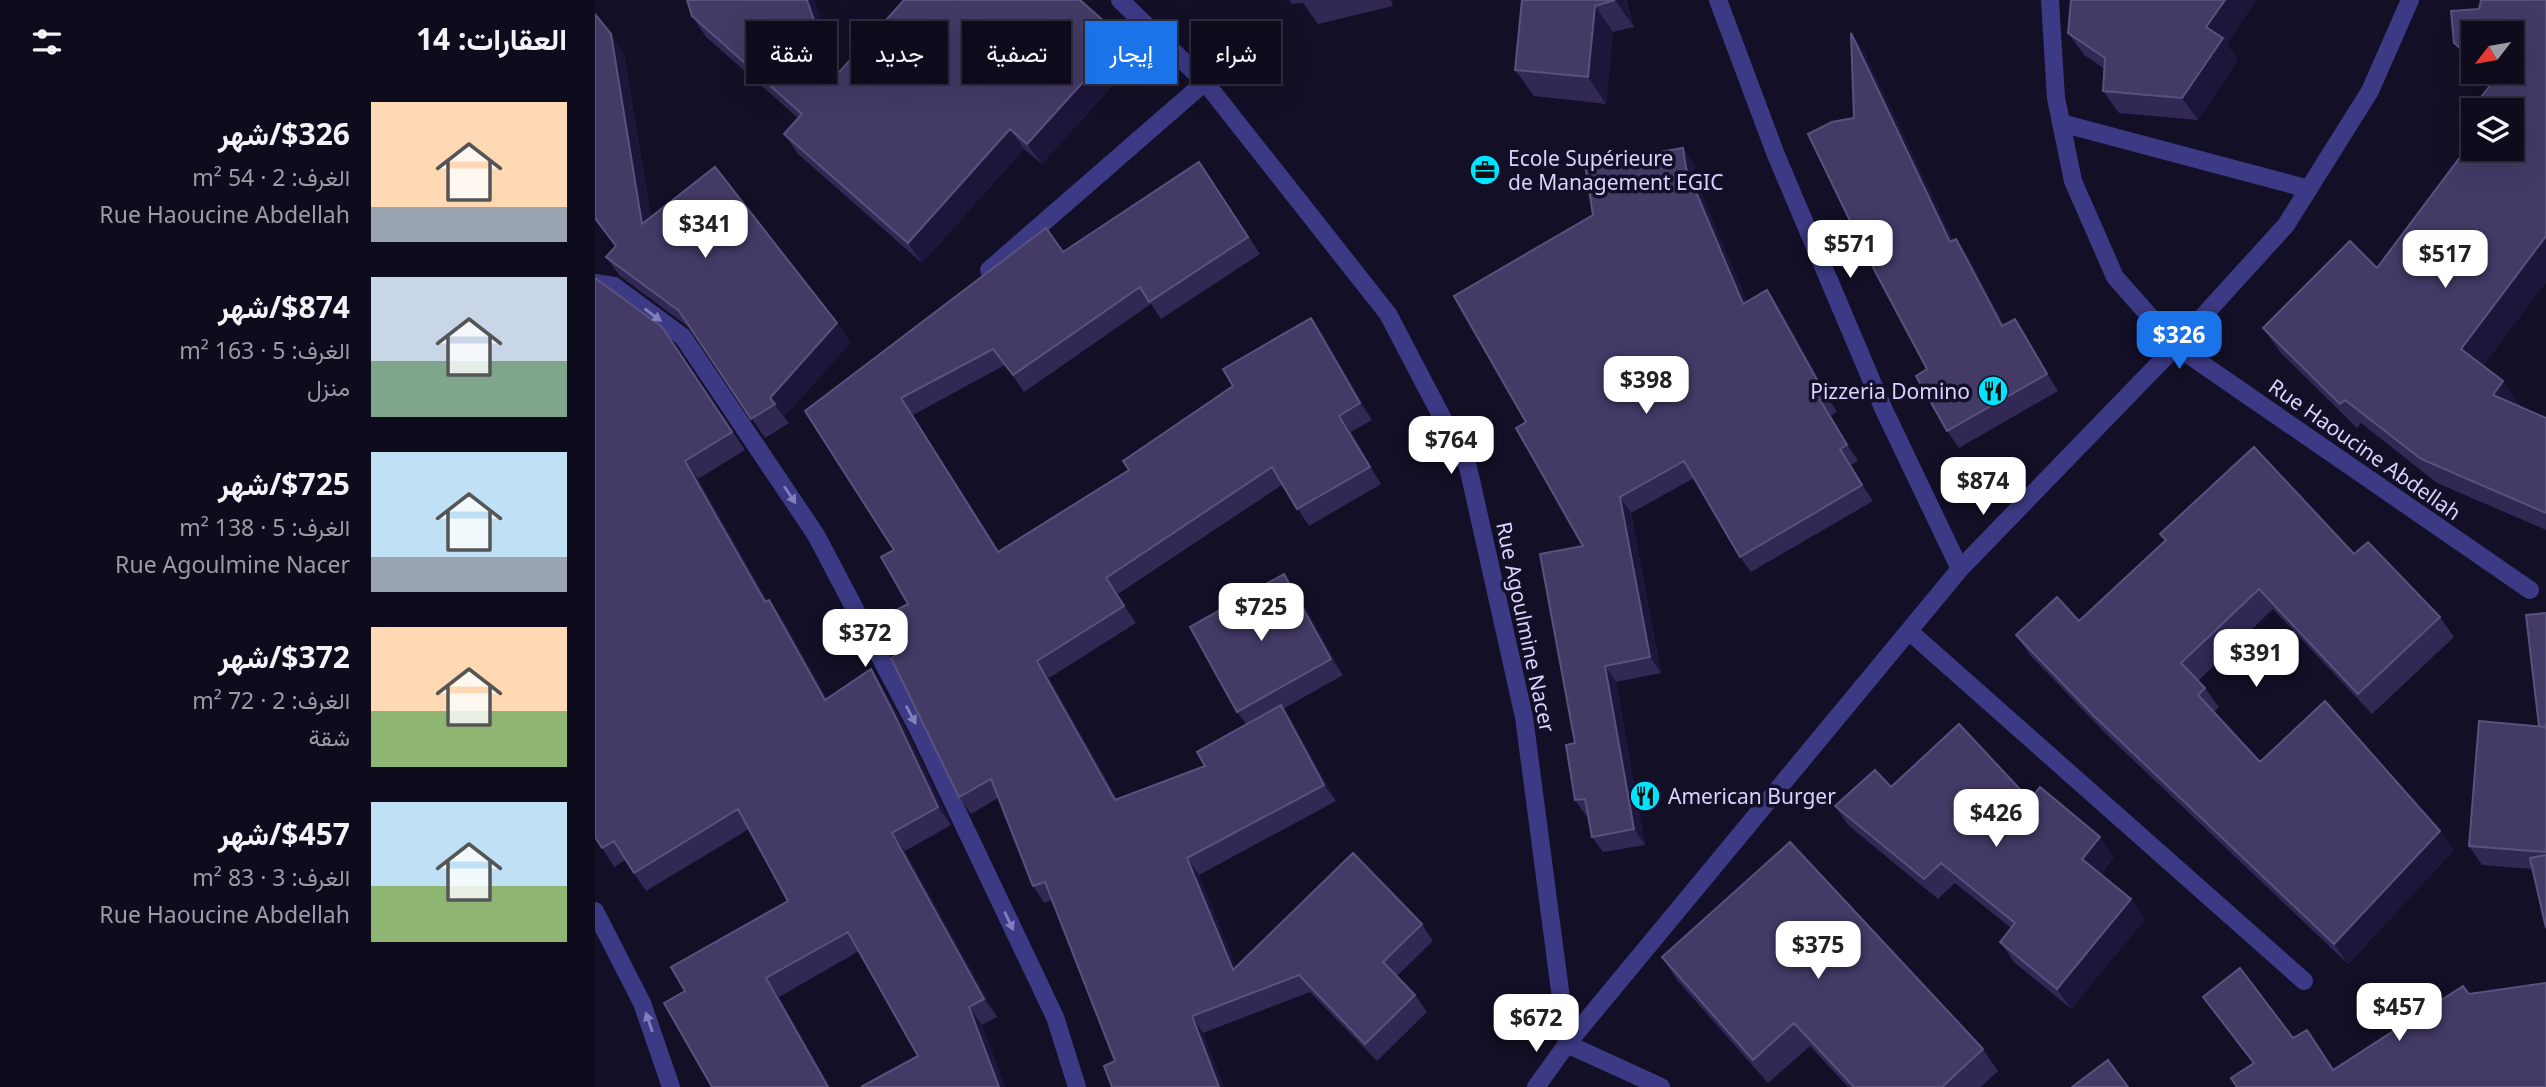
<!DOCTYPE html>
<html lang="ar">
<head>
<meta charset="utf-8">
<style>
  body { margin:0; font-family:"Noto Sans",Vazirmatn,sans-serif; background:#171425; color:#f1f3f6; direction:rtl; height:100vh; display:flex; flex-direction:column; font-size:26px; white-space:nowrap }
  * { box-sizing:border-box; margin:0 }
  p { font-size:23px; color:#9b9ba3 }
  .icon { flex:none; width:38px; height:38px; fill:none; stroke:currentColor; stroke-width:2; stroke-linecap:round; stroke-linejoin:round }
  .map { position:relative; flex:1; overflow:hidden; direction:ltr }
  .details { display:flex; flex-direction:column; background:#0e0b1c; width:595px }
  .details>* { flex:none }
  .banner { position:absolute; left:21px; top:21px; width:665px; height:63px; direction:rtl; display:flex; gap:14px }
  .needle { width:46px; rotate:239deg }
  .controls { position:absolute; left:1866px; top:21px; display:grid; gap:14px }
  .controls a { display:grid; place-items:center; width:63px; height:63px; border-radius:0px; background:#0e0b1c; box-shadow:0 7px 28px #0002,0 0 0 2px #2e2b3b; font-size:35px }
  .price { position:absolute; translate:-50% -60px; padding:0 16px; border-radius:14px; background:#fff; color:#222; font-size:23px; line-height:46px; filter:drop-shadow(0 2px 4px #0008) }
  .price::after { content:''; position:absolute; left:50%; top:42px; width:21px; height:16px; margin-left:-10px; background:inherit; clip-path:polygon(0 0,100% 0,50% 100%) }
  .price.selected { background:#1a73e8; color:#fff }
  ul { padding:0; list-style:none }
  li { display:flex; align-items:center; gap:21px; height:175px; padding:0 28px }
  li span { display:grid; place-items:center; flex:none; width:196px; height:140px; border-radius:0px; color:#555 }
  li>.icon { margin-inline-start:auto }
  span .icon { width:84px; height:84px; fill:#fffc; stroke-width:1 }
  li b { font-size:30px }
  h2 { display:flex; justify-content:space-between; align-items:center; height:84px; padding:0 28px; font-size:30px }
  .pill { padding:0 24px; border-radius:0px; background:#0e0b1c; box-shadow:0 7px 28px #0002,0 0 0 2px #2e2b3b; font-size:24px; line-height:63px }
  .pill.selected { background:#1a73e8; color:#fff }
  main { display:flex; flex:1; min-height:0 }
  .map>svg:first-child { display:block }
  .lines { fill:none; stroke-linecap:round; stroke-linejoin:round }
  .service { stroke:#3d3a85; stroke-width:18 }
  .minor { stroke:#3d3a85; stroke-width:18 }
  .tertiary { stroke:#3d3a85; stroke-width:18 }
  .wall { fill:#312854 }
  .shaded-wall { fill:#1d163a }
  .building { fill:#433a66; stroke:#5a527e; stroke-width:2 }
  .oneway { fill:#837fbc }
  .labels { text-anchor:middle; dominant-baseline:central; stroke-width:7; stroke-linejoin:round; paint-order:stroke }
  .poi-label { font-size:21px; fill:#d9d4ff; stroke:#130f26; text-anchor:start }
  .street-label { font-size:21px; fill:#d9d4ff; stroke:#130f26 }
</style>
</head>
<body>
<main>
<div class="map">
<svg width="1951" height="1087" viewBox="0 0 1951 1087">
  <rect width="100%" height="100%" fill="#130f26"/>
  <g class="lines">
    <path class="service" d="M 1466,123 L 1714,189
      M 394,270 L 610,82"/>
    <path class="minor" d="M 525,0 L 610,82 L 793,314 L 873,467 L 929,717 L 972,1044 L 1066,1087
      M 1123,0 L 1181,155 L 1289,410 L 1365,569
      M 1455,0 L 1461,98 L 1478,181 L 1520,277 L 1581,346 L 1935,590
      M 0,283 L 19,286 L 88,337 L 221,535 L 324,731 L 460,1017 L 482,1087
      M 1315,632 L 1709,981
      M 0,911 L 47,1003 L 76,1087"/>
    <path class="tertiary" d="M 941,1087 L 972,1044 L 1365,569 L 1581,346 L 1691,225 L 1775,91 L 1815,0"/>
  </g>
  <path class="wall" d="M 92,0 L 219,0 L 244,72 L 528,38 L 542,58 L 447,164 L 429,149 L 327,263 L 203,154 L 189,134 L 203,118 L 111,37 L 97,16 Z
    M 694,0 L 796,0 L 798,6 L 723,24 L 708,3 L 697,4 Z
    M 927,0 L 1032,0 L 1031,1 L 1039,27 L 1018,32 L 1011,104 L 939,96 L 920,70 Z
    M 1476,0 L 1661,0 L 1632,43 L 1643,60 L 1603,120 L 1524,113 L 1508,91 L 1510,69 L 1489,55 L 1473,33 Z
    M 1951,0 L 1951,282 L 1888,366 L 1925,405 L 1924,407 L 1951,418 L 1951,530 L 1842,483 L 1766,423 L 1762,428 L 1685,352 L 1668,328 L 1782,268 L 1916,110 L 1881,110 L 1878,107 L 1897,84 L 1881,72 L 1916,72 L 1878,33 L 1878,69 L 1859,43 L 1884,9 Z
    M 0,14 L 29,54 L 56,217 L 242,323 L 256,342 L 189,417 L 194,423 L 170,438 L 96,329 L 25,276 L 11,257 L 21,247 L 0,220 Z
    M 1268,50 L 1358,240 L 1372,255 L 1409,325 L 1420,319 L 1431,335 L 1463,391 L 1364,448 L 1352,431 L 1332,369 L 1259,118 Z
    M 1088,148 L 1099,164 L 1102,183 L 1152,302 L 1172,290 L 1183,306 L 1242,412 L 1236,416 L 1263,461 L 1256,465 L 1278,501 L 1156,572 L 1145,557 L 1099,478 L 1036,513 L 1066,673 L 1021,682 L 1050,845 L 1008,852 L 997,837 L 993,816 L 991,816 L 980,800 L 980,743 L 988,546 L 931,422 L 998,215 Z
    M 616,179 L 665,254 L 566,319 L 556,304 L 429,392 L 410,365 L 318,415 L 404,551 L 534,470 L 638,386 L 716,318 L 728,335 L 777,420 L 756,432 L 786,484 L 714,526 L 687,485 L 523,594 L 541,623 L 454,678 L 522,799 L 610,766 L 651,724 L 642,712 L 689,574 L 701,591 L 748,675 L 688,709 L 697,722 L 741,801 L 604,875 L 641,967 L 827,924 L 838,941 L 802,976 L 820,995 L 832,1012 L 782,1061 L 715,992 L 608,1033 L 520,1061 L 457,900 L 449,903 L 438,886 L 403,798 L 376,814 L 364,797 L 304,653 L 313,604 L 299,550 L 210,411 L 468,252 Z
    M 80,345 L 150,450 L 103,479 L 172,601 L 174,600 L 187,618 L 232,699 L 276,669 L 288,688 L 314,736 L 356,825 L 310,851 L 402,1017 L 387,1025 L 410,1087 L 266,1087 L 323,1056 L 264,951 L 184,997 L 235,1087 L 117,1087 L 90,991 L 193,901 L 154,829 L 51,891 L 30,860 L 19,867 L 7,848 Z
    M 1565,534 L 1759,554 L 1845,617 L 1859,637 L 1777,714 L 1678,609 L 1603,681 L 1610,688 L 1624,707 L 1619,712 L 1665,762 L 1859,850 L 1753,964 L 1513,736 L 1435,655 L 1421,635 L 1484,621 L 1570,541 Z
    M 1951,613 L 1951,928 L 1937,869 L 1887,865 L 1874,846 L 1944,726 Z
    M 1296,787 L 1435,800 L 1519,857 L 1506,874 L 1536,899 L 1550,919 L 1476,1009 L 1419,962 L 1405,942 L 1416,928 L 1360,883 L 1343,899 L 1254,826 L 1240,806 Z
    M 1067,957 L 1388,1049 L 1403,1071 L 1386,1087 L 1253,1087 L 1215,1046 L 1173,1083 L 1082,980 Z
    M 1874,994 L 1951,1087 L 1658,1064 L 1608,997 L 1698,1038 L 1725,1048 L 1739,1070 Z"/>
  <path class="shaded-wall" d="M 212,0 L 219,0 L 253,98 L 239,78 Z
    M 1020,0 L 1030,0 L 1039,27 Z
    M 1630,0 L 1661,0 L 1632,43 L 1643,60 L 1603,120 L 1587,98 L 1611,27 Z
    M 1000,6 L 1018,32 L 1011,104 L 993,77 Z
    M 1256,33 L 1268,50 L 1367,258 L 1355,242 Z
    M 16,34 L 29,54 L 61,243 L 47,224 Z
    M 528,38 L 542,58 L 447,164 L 432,144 Z
    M 415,129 L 429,149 L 327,263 L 313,243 Z
    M 1088,148 L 1099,164 L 1102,183 L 1159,319 L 1148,304 L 1091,168 Z
    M 1951,236 L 1951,282 L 1883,373 L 1866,349 Z
    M 1361,239 L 1372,255 L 1419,343 L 1407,326 Z
    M 1172,290 L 1183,306 L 1242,412 L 1231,396 Z
    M 716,318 L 728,335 L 777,420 L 765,403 Z
    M 1420,319 L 1431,335 L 1463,391 L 1452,374 Z
    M 242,323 L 256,342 L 189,417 L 175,398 Z
    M 1908,381 L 1925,405 L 1915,419 L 1898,395 Z
    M 306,398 L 318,415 L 415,568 L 403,552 Z
    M 1225,400 L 1236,416 L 1263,461 L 1252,445 Z
    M 744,416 L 756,432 L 786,484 L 775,467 Z
    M 1245,449 L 1256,465 L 1278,501 L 1267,485 Z
    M 90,461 L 103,479 L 182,621 L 170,602 Z
    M 1025,497 L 1036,513 L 1066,673 L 1055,657 Z
    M 689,574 L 701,591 L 748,675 L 736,659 Z
    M 511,578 L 523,594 L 541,623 L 529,606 Z
    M 174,600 L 187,618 L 243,718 L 230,700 Z
    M 442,661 L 454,678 L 531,817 L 520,800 Z
    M 1010,666 L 1021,682 L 1050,845 L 1039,829 Z
    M 276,669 L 288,688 L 314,736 L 356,825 L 343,807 Z
    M 686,705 L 697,722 L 741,801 L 729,785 Z
    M 1845,831 L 1859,850 L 1753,964 L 1739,944 Z
    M 297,833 L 310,851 L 402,1017 L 389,999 Z
    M 1505,837 L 1519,857 L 1501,879 L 1487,859 Z
    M 592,858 L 604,875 L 649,987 L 638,970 Z
    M 1536,899 L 1550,919 L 1476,1009 L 1462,989 Z
    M 171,978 L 184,997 L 235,1087 L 233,1087 Z
    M 374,1007 L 387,1025 L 410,1087 L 404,1087 Z
    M 597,1016 L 608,1033 L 629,1087 L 624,1087 Z"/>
  <path class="building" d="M 92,0 L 212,0 L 239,78 L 309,0 L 485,0 L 528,38 L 432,144 L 415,129 L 313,243 L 189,134 L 207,114 L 97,16 Z
    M 927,0 L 1020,0 L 1000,6 L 993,77 L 920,70 Z
    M 1476,0 L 1630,0 L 1611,27 L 1628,38 L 1587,98 L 1508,91 L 1510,58 L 1473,33 Z
    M 1886,0 L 1951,0 L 1951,236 L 1866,349 L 1908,381 L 1898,395 L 1951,418 L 1951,513 L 1826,459 L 1750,400 L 1745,404 L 1668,328 L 1755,241 L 1782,268 L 1878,140 L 1878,149 L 1916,149 L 1916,110 L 1882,110 L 1878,107 L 1902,77 L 1895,72 L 1916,72 L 1916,33 L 1878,33 L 1878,58 L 1859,43 L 1856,11 L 1884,9 Z
    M 0,14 L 16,34 L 47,224 L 120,167 L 242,323 L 175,398 L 180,404 L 156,419 L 84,311 L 11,257 L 21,246 L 0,218 Z
    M 1256,33 L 1355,242 L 1361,239 L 1407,326 L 1420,319 L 1452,374 L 1352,431 L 1321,376 L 1332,369 L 1272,256 L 1213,134 L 1237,122 L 1259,118 Z
    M 1088,148 L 1091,168 L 1148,304 L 1172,290 L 1231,396 L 1225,400 L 1252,445 L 1245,449 L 1267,485 L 1145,557 L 1089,461 L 1025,497 L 1055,657 L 1010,666 L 1039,829 L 997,837 L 990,799 L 980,800 L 971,745 L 980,743 L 945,554 L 988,546 L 921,428 L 931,422 L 859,296 L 998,215 L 990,165 Z
    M 604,162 L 653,237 L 554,302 L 545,287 L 418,375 L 398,349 L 306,398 L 403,552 L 534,470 L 528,461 L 638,386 L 628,369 L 716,318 L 765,403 L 744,416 L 775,467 L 702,509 L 677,467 L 511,578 L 529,606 L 442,661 L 520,800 L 610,766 L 602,752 L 686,705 L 729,785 L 592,858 L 638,970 L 758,853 L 827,924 L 788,962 L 820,995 L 770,1044 L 704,975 L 597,1016 L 624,1087 L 517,1087 L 509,1066 L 520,1061 L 450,882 L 438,886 L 396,779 L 364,797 L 296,658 L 304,653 L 285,619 L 313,604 L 286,557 L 299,550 L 210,411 L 451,228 L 468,252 Z
    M 0,278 L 67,327 L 137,432 L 90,461 L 170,602 L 174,600 L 230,700 L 276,669 L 301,718 L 343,807 L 297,833 L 389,999 L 374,1007 L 404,1087 L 266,1087 L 323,1056 L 253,932 L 171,978 L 233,1087 L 117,1087 L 69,1003 L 90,991 L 76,967 L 193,901 L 143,809 L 39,873 L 19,841 L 7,848 L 0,837 Z
    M 1659,447 L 1759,554 L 1773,542 L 1845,617 L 1763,694 L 1664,589 L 1586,663 L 1610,688 L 1603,695 L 1665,762 L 1730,701 L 1845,831 L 1739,944 L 1499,716 L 1421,635 L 1462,597 L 1484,621 L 1571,540 L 1565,534 Z
    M 689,574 L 736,659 L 642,712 L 595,627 Z
    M 1951,613 L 1951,726 L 1948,727 L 1944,726 L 1931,615 Z
    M 1884,721 L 1949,727 L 1951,729 L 1951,852 L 1874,846 Z
    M 1364,724 L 1435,800 L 1445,787 L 1505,837 L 1487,859 L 1536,899 L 1462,989 L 1405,942 L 1420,923 L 1346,863 L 1329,879 L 1240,806 L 1280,770 L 1296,787 Z
    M 1195,842 L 1388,1049 L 1347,1087 L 1259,1087 L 1199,1023 L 1158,1060 L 1067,957 Z
    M 1951,855 L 1951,928 L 1935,858 Z
    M 1645,968 L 1698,1038 L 1712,1030 L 1738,1070 L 1868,986 L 1874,994 L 1951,983 L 1951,1087 L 1642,1087 L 1636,1078 L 1659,1063 L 1608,997 Z
    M 1513,1060 L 1533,1087 L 1477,1087 Z"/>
  <defs><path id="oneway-solid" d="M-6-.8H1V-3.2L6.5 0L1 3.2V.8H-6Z" transform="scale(1.75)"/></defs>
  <g class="oneway">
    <use href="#oneway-solid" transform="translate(58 315) rotate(37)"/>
    <use href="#oneway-solid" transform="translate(195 495) rotate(56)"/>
    <use href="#oneway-solid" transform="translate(316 715) rotate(62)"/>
    <use href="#oneway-solid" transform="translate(414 921) rotate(65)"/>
    <use href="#oneway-solid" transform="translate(54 1022) rotate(-109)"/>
  </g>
  <defs>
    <g id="office-disc" transform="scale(1.575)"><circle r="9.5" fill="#00e5ff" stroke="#130f26"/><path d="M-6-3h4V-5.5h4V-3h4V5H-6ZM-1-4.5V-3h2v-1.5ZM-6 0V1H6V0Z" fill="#111"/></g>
    <g id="restaurant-disc" transform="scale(1.575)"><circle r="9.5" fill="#00e5ff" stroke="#130f26"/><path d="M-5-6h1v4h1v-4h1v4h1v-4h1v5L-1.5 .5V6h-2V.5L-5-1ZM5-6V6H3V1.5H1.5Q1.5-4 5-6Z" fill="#111"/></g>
  </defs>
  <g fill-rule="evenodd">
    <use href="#office-disc" x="890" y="170"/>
    <use href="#restaurant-disc" x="1398" y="391"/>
    <use href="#restaurant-disc" x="1050" y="796"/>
  </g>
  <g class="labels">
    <g class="poi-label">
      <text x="913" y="158">Ecole Supérieure<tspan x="913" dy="24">de Management EGIC</tspan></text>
      <text x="1375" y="391" text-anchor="end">Pizzeria Domino</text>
      <text x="1073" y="796">American Burger</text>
    </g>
    <g class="street-label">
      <text transform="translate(1770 449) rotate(35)">Rue Haoucine Abdellah</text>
      <text transform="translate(931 627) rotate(78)">Rue Agoulmine Nacer</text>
    </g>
  </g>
</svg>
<div class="controls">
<a><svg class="needle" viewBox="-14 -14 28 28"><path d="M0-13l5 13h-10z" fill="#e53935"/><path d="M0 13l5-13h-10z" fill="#9b9ba3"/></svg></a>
<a><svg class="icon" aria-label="layers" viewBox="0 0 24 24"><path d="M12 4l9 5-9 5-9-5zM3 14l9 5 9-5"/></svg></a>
</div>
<b class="price" style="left:110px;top:260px">$341</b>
<b class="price" style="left:1255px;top:280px">$571</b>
<b class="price" style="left:1850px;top:290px">$517</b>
<b class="price selected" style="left:1584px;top:371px">$326</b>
<b class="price" style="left:1051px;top:416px">$398</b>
<b class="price" style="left:856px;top:476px">$764</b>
<b class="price" style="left:1388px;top:517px">$874</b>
<b class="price" style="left:666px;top:643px">$725</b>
<b class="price" style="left:270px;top:669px">$372</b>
<b class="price" style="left:1661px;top:689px">$391</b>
<b class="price" style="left:1401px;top:849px">$426</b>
<b class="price" style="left:1223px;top:981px">$375</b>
<b class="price" style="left:1804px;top:1043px">$457</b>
<b class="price" style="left:941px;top:1054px">$672</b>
<div class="banner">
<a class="pill">شراء</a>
<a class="pill selected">إيجار</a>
<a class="pill">تصفية</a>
<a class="pill">جديد</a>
<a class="pill">شقة</a>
</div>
</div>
<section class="details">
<h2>العقارات: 14<svg class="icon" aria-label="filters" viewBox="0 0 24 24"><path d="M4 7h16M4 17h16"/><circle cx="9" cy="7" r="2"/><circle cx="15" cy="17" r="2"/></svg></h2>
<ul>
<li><span style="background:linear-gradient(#ffd9b3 75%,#9aa5b1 0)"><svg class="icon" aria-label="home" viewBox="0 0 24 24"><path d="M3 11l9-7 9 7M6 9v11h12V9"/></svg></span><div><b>$326/شهر</b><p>الغرف: 2 · 54 m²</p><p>Rue Haoucine Abdellah</p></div></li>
<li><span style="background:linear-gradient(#c9d6e8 60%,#7fa58c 0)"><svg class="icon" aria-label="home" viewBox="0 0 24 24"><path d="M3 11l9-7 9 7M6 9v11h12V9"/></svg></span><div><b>$874/شهر</b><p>الغرف: 5 · 163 m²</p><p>منزل</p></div></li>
<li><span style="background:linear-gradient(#bfe0f5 75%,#9aa5b1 0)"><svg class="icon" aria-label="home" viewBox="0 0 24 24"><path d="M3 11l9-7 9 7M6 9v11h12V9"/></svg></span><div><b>$725/شهر</b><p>الغرف: 5 · 138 m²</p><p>Rue Agoulmine Nacer</p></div></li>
<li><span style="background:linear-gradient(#ffd9b3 60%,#8fb573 0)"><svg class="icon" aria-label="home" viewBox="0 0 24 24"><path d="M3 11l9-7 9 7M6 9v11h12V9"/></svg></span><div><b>$372/شهر</b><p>الغرف: 2 · 72 m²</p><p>شقة</p></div></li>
<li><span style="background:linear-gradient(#bfe0f5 60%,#8fb573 0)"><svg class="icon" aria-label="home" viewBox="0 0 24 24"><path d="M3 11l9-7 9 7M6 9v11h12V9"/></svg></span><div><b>$457/شهر</b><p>الغرف: 3 · 83 m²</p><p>Rue Haoucine Abdellah</p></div></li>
</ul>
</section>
</main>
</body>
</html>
